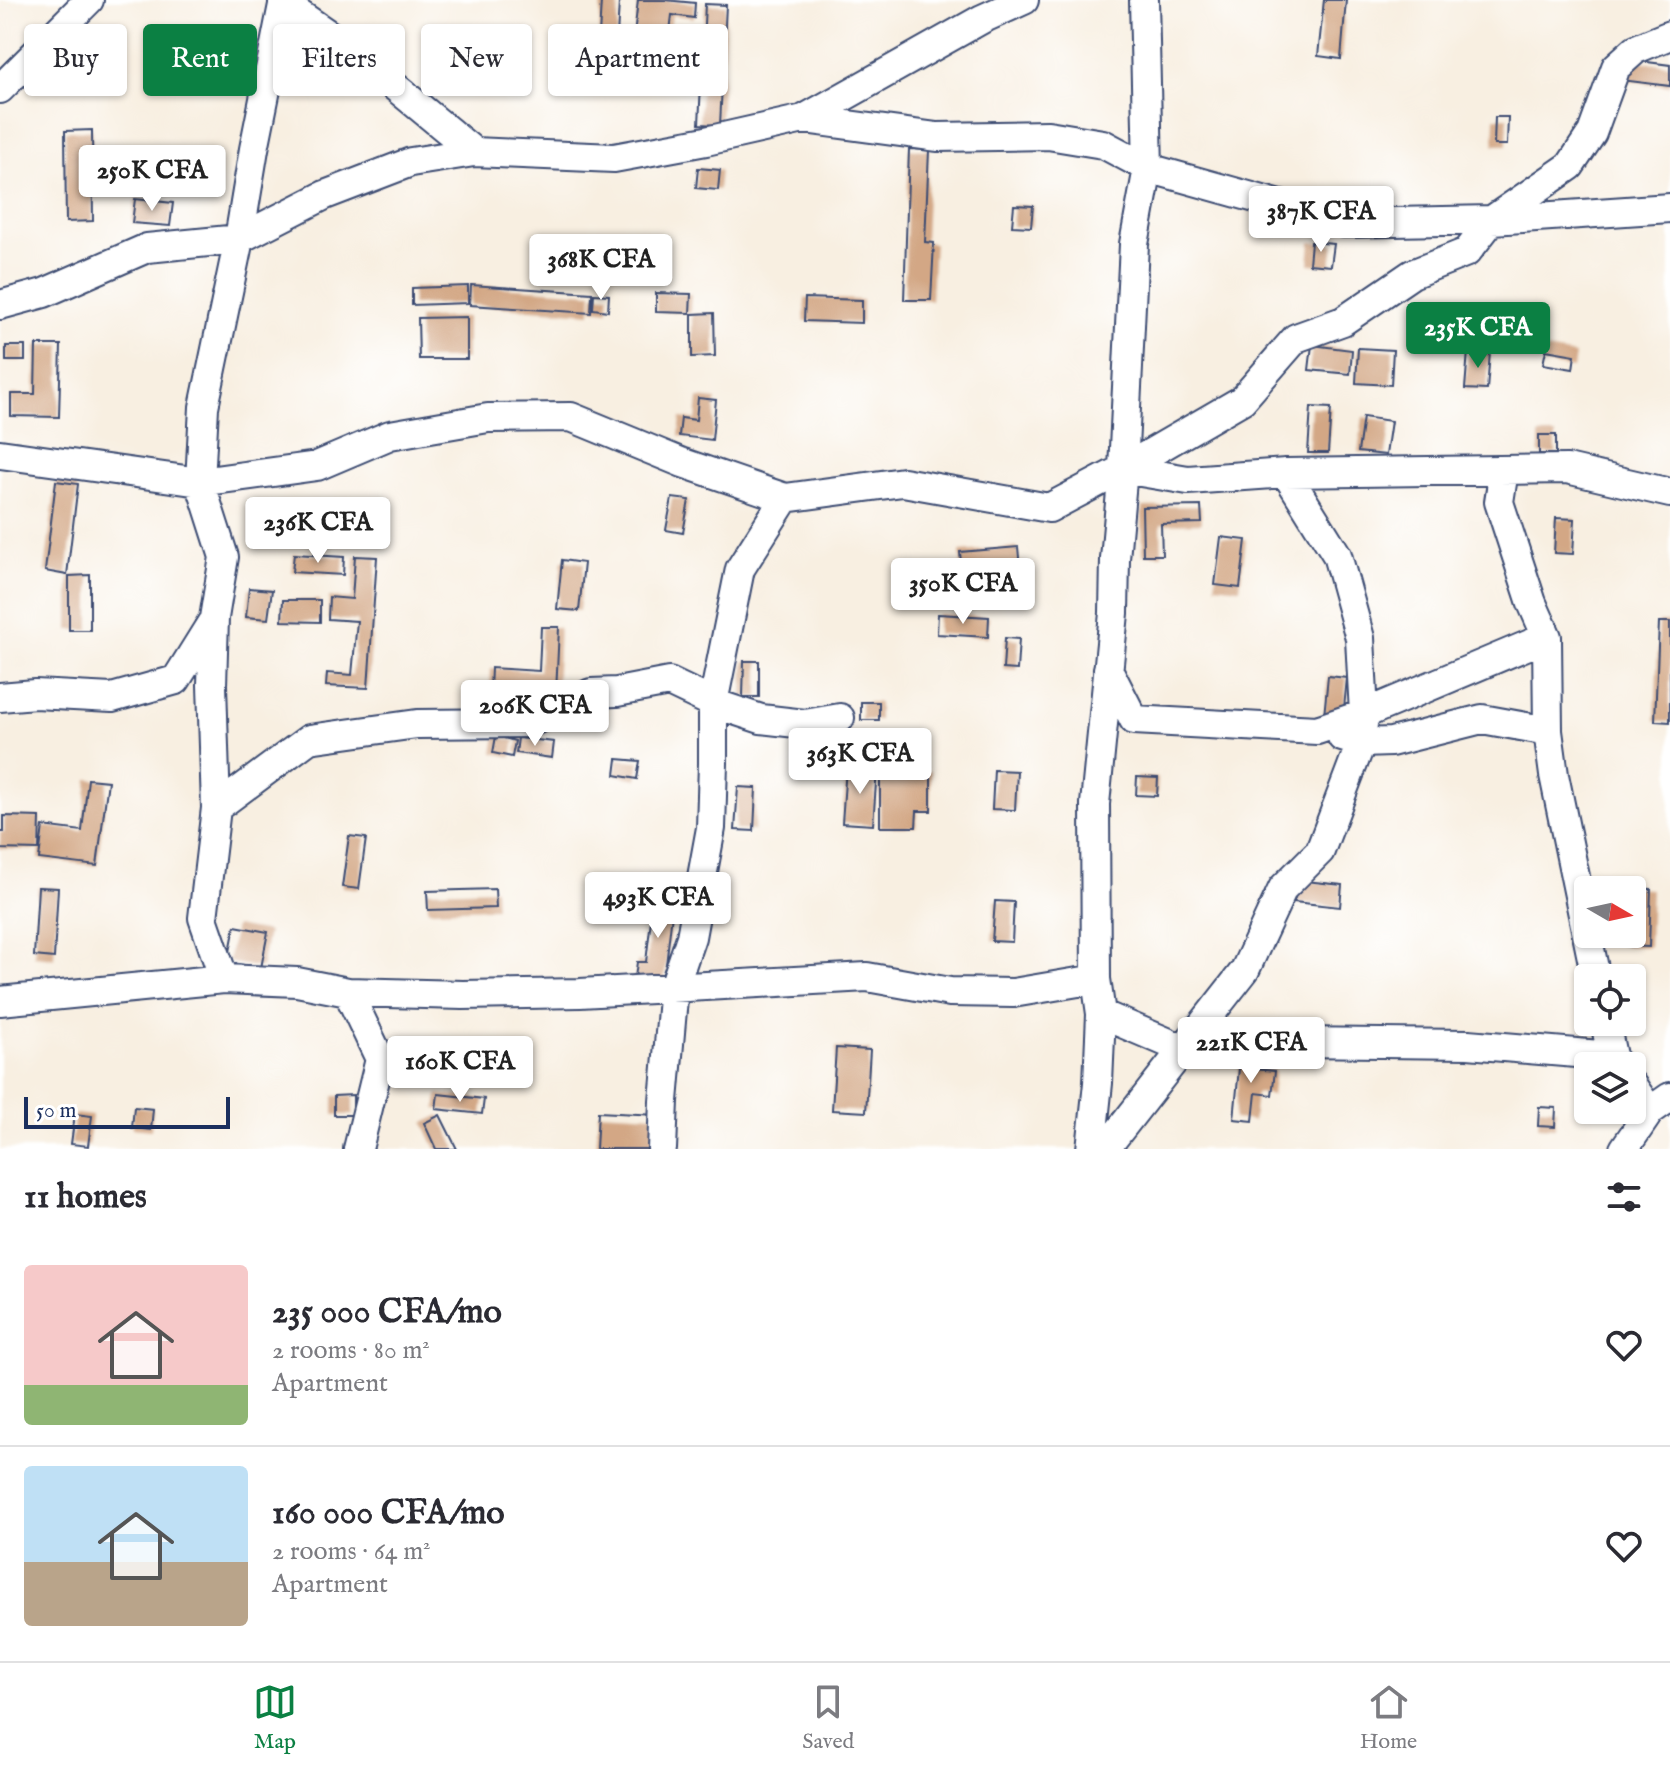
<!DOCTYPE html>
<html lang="en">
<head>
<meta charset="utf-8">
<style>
  body { margin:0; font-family:"IM FELL English",serif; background:#f7f7f7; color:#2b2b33; height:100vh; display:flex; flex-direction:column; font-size:30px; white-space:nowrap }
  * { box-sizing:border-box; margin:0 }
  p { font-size:26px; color:#7c7c81 }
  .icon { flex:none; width:44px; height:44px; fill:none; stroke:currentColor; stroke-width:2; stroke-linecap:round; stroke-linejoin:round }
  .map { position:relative; height:1149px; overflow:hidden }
  .panel { display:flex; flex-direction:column; background:#fff; flex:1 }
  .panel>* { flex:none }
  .top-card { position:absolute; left:24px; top:24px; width:800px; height:72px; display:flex; gap:16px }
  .needle { width:52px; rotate:99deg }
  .buttons { position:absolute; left:1574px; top:876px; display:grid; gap:16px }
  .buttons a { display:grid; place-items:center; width:72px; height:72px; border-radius:8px; background:#fff; box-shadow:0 2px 6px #0004; font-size:40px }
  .scale { position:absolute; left:24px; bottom:20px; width:206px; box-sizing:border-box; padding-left:8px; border:4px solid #1b2f5e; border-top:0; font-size:22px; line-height:28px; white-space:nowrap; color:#1b2f5e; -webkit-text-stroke:6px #fff; paint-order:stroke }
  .price { position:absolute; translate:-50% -68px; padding:0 18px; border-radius:8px; background:#fff; color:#222; font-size:26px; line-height:52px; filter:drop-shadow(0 2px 4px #0008) }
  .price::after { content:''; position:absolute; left:50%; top:48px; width:24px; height:18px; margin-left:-12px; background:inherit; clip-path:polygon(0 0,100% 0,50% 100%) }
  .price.current { background:#0b8043; color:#fff }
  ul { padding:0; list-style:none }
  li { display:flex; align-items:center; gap:24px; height:200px; padding:0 24px }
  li+li { border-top:2px solid #e1e1e2 }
  li span { display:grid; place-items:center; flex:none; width:224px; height:160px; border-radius:8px; color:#555 }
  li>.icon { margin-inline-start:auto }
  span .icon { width:96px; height:96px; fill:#fffc; stroke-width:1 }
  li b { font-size:34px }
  h2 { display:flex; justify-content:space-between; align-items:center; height:96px; padding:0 24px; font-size:34px }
  .chip { padding:0 28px; border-radius:8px; background:#fff; box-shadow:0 2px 6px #0004; font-size:28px; line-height:72px }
  .chip.current { background:#0b8043; color:#fff }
  .tabs { display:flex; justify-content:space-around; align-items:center; height:112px; border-top:2px solid #e1e1e2; background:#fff; font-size:22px; color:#7c7c81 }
  .tabs a { display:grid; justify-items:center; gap:4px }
  .tabs .current { color:#0b8043 }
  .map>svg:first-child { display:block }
  .building { fill:#d3a785 }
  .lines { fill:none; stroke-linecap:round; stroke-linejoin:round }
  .street-casing { stroke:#3c4c72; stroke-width:32 }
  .street { stroke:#fff; stroke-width:28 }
</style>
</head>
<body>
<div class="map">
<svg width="1670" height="1149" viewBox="0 0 1670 1149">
  <rect width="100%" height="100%" fill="#fff"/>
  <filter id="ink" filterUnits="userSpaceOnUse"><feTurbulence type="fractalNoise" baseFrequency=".0125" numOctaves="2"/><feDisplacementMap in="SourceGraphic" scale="16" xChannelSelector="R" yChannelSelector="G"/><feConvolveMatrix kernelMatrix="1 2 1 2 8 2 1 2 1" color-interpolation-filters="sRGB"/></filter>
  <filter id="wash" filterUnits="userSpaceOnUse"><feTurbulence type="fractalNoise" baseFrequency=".006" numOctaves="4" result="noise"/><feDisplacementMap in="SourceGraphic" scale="32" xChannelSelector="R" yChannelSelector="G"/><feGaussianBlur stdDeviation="1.8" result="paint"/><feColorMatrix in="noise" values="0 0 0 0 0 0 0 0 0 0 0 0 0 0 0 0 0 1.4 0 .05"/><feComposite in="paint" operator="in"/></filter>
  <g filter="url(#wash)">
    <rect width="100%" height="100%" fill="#f8efe1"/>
    <g id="blocks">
      <path class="building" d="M 638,0 L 665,0 L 695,3 L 694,18 L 672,15 L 669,40 L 634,36 Z
        M 1324,0 L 1346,0 L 1341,59 L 1318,56 Z
        M 601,1 L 619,2 L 616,54 L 598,53 Z
        M 705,4 L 726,5 L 720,125 L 699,124 Z
        M 69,36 L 90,36 L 90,75 L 69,75 Z
        M 1624,59 L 1670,65 L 1670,86 L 1621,80 Z
        M 1495,117 L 1508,117 L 1507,145 L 1494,145 Z
        M 92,130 L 93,221 L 66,222 L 65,131 Z
        M 909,149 L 929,150 L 925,242 L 934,243 L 931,300 L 904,300 Z
        M 698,168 L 720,170 L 718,190 L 696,188 Z
        M 135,199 L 173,203 L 170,226 L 132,223 Z
        M 1014,205 L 1033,206 L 1031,227 L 1012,226 Z
        M 1311,242 L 1334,244 L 1331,266 L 1309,264 Z
        M 471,285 L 592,293 L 591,313 L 470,305 Z
        M 468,286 L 468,303 L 412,305 L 412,288 Z
        M 656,293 L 691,294 L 690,313 L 656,312 Z
        M 594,294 L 609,295 L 608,311 L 593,309 Z
        M 805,298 L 862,300 L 862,323 L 804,321 Z
        M 714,313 L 715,356 L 692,357 L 692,314 Z
        M 467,317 L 467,359 L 419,359 L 418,318 Z
        M 36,345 L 61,345 L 59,417 L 11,416 L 11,394 L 35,394 Z
        M 1312,345 L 1352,350 L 1350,374 L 1309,370 Z
        M 6,346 L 25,346 L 25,361 L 6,361 Z
        M 1358,348 L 1393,350 L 1391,385 L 1356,383 Z
        M 1546,350 L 1575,355 L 1573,369 L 1543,364 Z
        M 1468,351 L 1490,352 L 1487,390 L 1465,389 Z
        M 698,398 L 716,400 L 712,440 L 679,436 L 681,418 L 696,420 Z
        M 1311,407 L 1331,408 L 1328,453 L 1308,453 Z
        M 1363,417 L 1391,421 L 1386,455 L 1358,452 Z
        M 1539,435 L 1556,435 L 1556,454 L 1539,454 Z
        M 56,481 L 78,484 L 67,575 L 45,571 Z
        M 672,498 L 689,500 L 683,533 L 666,530 Z
        M 1201,506 L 1202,523 L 1161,524 L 1162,555 L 1143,555 L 1142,507 Z
        M 1556,518 L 1575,519 L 1573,554 L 1554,553 Z
        M 1221,537 L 1246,540 L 1240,588 L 1215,585 Z
        M 1018,547 L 1020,569 L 962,574 L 960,552 Z
        M 294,554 L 344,557 L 343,575 L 292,572 Z
        M 355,556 L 377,557 L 368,688 L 326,686 L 327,673 L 352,675 L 357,621 L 328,619 L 329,597 L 352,599 Z
        M 562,560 L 584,563 L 579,611 L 557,609 Z
        M 90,575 L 90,630 L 69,630 L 69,576 Z
        M 249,588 L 272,590 L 268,619 L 246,617 Z
        M 283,600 L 320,600 L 320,622 L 282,621 Z
        M 938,614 L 989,617 L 988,637 L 937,634 Z
        M 1659,622 L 1670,622 L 1670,722 L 1655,721 Z
        M 541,627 L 559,627 L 556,694 L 490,691 L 491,668 L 539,671 Z
        M 1005,638 L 1019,639 L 1017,670 L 1003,669 Z
        M 744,661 L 759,661 L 759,697 L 743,697 Z
        M 1328,676 L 1347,678 L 1343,718 L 1324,716 Z
        M 861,702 L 879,702 L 879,720 L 861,720 Z
        M 496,736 L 515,741 L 512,757 L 493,753 Z
        M 518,738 L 554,742 L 552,758 L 516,753 Z
        M 617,759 L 640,761 L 637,779 L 615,775 Z
        M 846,767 L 877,769 L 873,825 L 842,823 Z
        M 994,770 L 1017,771 L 1015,810 L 992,809 Z
        M 880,771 L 931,771 L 931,811 L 917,811 L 916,827 L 880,827 Z
        M 1137,777 L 1158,778 L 1157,796 L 1136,795 Z
        M 88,779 L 108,781 L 97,866 L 39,859 L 43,826 L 82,831 Z
        M 738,787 L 756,788 L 754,831 L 735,830 Z
        M 4,816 L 40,817 L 39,850 L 0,849 L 0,832 L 4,832 Z
        M 349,836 L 366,838 L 359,889 L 342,887 Z
        M 1296,880 L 1342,885 L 1340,907 L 1294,902 Z
        M 38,887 L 58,888 L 54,958 L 34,956 Z
        M 1632,888 L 1651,889 L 1649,947 L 1624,946 L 1624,934 L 1632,934 Z
        M 495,889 L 496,908 L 428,910 L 427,891 Z
        M 654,894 L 674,896 L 664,982 L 635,978 L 637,962 L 646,962 Z
        M 995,901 L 1014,902 L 1012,942 L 992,941 Z
        M 235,926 L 268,932 L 261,968 L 228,962 Z
        M 836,1048 L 870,1050 L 866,1112 L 832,1110 Z
        M 1241,1048 L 1256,1049 L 1254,1069 L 1275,1071 L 1272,1095 L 1256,1093 L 1253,1121 L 1234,1119 Z
        M 438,1094 L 484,1099 L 482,1114 L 436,1109 Z
        M 353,1095 L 353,1115 L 334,1115 L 334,1096 Z
        M 134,1107 L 153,1109 L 151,1130 L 132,1128 Z
        M 1539,1107 L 1556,1108 L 1555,1127 L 1538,1126 Z
        M 598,1112 L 657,1115 L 656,1149 L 596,1149 Z
        M 75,1114 L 92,1116 L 88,1146 L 71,1144 Z
        M 440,1115 L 457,1149 L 436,1149 L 424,1123 Z"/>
    </g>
  </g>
  <g filter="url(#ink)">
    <use href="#blocks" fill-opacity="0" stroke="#3c4c72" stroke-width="2"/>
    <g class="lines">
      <g class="street-casing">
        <path id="street" d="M 283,0 L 283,3 L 348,48 L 474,152
          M 0,89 L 89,0
          M 804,119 L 937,137 L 1048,135 L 1103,144 L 1148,168 L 1345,223 L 1492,220 L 1670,208
          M 0,305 L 44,293 L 147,248 L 239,239 L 325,195 L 411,162 L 474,152 L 614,158 L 706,141 L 804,119 L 982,19 L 1024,0
          M 0,454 L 200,482 L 317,466 L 390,435 L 488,418 L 571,417 L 683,463 L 785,498 L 903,482 L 1049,508 L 1123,469 L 1242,400 L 1296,338 L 1343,321 L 1412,274 L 1467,252 L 1492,220 L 1570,166 L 1592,133 L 1616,67 L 1636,49 L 1670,35
          M 1123,469 L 1188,480 L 1286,473 L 1567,469 L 1670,493
          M 1504,470 L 1499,502 L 1532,603 L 1547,637 L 1548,731 L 1554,775 L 1596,978
          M 1108,669 L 1134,720 L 1317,730 L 1364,714 L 1547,637
          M 0,697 L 35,694 L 112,698 L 176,680 L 214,619
          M 1342,737 L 1361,743 L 1391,742 L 1482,719 L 1548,731
          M 216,808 L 309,739 L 417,724 L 529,723 L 591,693 L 617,692 L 669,682 L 713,703 L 761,719 L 805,724 L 840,718
          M 224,979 L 203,918 L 216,808 L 212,685 L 214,618 L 224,557 L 200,482 L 204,407 L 239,239 L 254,149 L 284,0
          M 348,992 L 380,1059 L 358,1149
          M 0,1001 L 224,979 L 297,982 L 348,992 L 463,995 L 580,993 L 867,977 L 950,992 L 1013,993 L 1096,979
          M 1101,1014 L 1183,1049 L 1295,1042 L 1468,1044 L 1612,1056
          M 1605,1022 L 1612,1056 L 1618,1066
          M 1632,1085 L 1650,1111
          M 662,1149 L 664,1101 L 674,987 L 691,937 L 711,828 L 713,763 L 713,703 L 740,569 L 785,498
          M 1091,1149 L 1098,1083 L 1101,1014 L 1096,979 L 1095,804 L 1114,613 L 1115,559 L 1123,469 L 1134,244 L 1148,168 L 1144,0
          M 1105,1149 L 1245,970 L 1283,888 L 1320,851 L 1361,743 L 1364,714 L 1360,638 L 1337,555 L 1286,473
          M 1624,1149 L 1650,1111 L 1670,1097"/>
      </g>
      <use href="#street" class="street"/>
    </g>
  </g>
</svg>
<div class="buttons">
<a><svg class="needle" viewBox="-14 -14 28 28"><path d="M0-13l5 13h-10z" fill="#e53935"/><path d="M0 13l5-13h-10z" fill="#7c7c81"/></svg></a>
<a><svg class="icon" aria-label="locate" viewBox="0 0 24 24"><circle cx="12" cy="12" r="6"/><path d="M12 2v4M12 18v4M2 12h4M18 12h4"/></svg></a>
<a><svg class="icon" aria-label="layers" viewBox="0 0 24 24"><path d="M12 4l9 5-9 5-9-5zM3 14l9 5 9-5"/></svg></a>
</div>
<div class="scale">50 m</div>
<b class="price" style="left:152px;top:213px">250K CFA</b>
<b class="price" style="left:1321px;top:254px">387K CFA</b>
<b class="price" style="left:601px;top:302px">368K CFA</b>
<b class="price current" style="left:1478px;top:370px">235K CFA</b>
<b class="price" style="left:318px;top:565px">236K CFA</b>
<b class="price" style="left:963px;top:626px">350K CFA</b>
<b class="price" style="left:535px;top:748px">206K CFA</b>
<b class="price" style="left:860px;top:796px">363K CFA</b>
<b class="price" style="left:658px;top:940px">493K CFA</b>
<b class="price" style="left:1251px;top:1085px">221K CFA</b>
<b class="price" style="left:460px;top:1104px">160K CFA</b>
<div class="top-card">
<a class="chip">Buy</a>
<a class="chip current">Rent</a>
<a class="chip">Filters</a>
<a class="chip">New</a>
<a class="chip">Apartment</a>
</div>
</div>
<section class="panel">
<h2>11 homes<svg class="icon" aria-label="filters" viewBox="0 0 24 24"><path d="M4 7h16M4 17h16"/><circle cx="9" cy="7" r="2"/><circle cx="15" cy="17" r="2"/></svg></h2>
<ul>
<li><span style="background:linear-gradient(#f6c9c9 75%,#8fb573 0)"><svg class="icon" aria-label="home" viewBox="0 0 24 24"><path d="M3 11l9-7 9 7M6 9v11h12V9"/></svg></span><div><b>235 000 CFA/mo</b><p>2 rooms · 80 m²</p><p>Apartment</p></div><svg class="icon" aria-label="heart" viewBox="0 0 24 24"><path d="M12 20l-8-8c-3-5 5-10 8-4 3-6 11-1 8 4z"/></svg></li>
<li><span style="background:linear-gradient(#bfe0f5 60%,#b9a48a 0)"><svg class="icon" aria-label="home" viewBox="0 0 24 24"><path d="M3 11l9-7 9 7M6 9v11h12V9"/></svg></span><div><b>160 000 CFA/mo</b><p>2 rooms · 64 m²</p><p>Apartment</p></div><svg class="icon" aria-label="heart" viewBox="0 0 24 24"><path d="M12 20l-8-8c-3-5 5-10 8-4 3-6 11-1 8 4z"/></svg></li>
</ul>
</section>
<nav class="tabs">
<a class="current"><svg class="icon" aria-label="map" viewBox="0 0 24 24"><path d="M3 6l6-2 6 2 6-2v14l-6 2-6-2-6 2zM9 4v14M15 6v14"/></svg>Map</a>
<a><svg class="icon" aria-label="saved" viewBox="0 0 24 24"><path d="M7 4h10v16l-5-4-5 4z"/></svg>Saved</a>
<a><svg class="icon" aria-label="home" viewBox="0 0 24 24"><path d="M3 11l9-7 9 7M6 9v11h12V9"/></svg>Home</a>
</nav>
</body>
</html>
